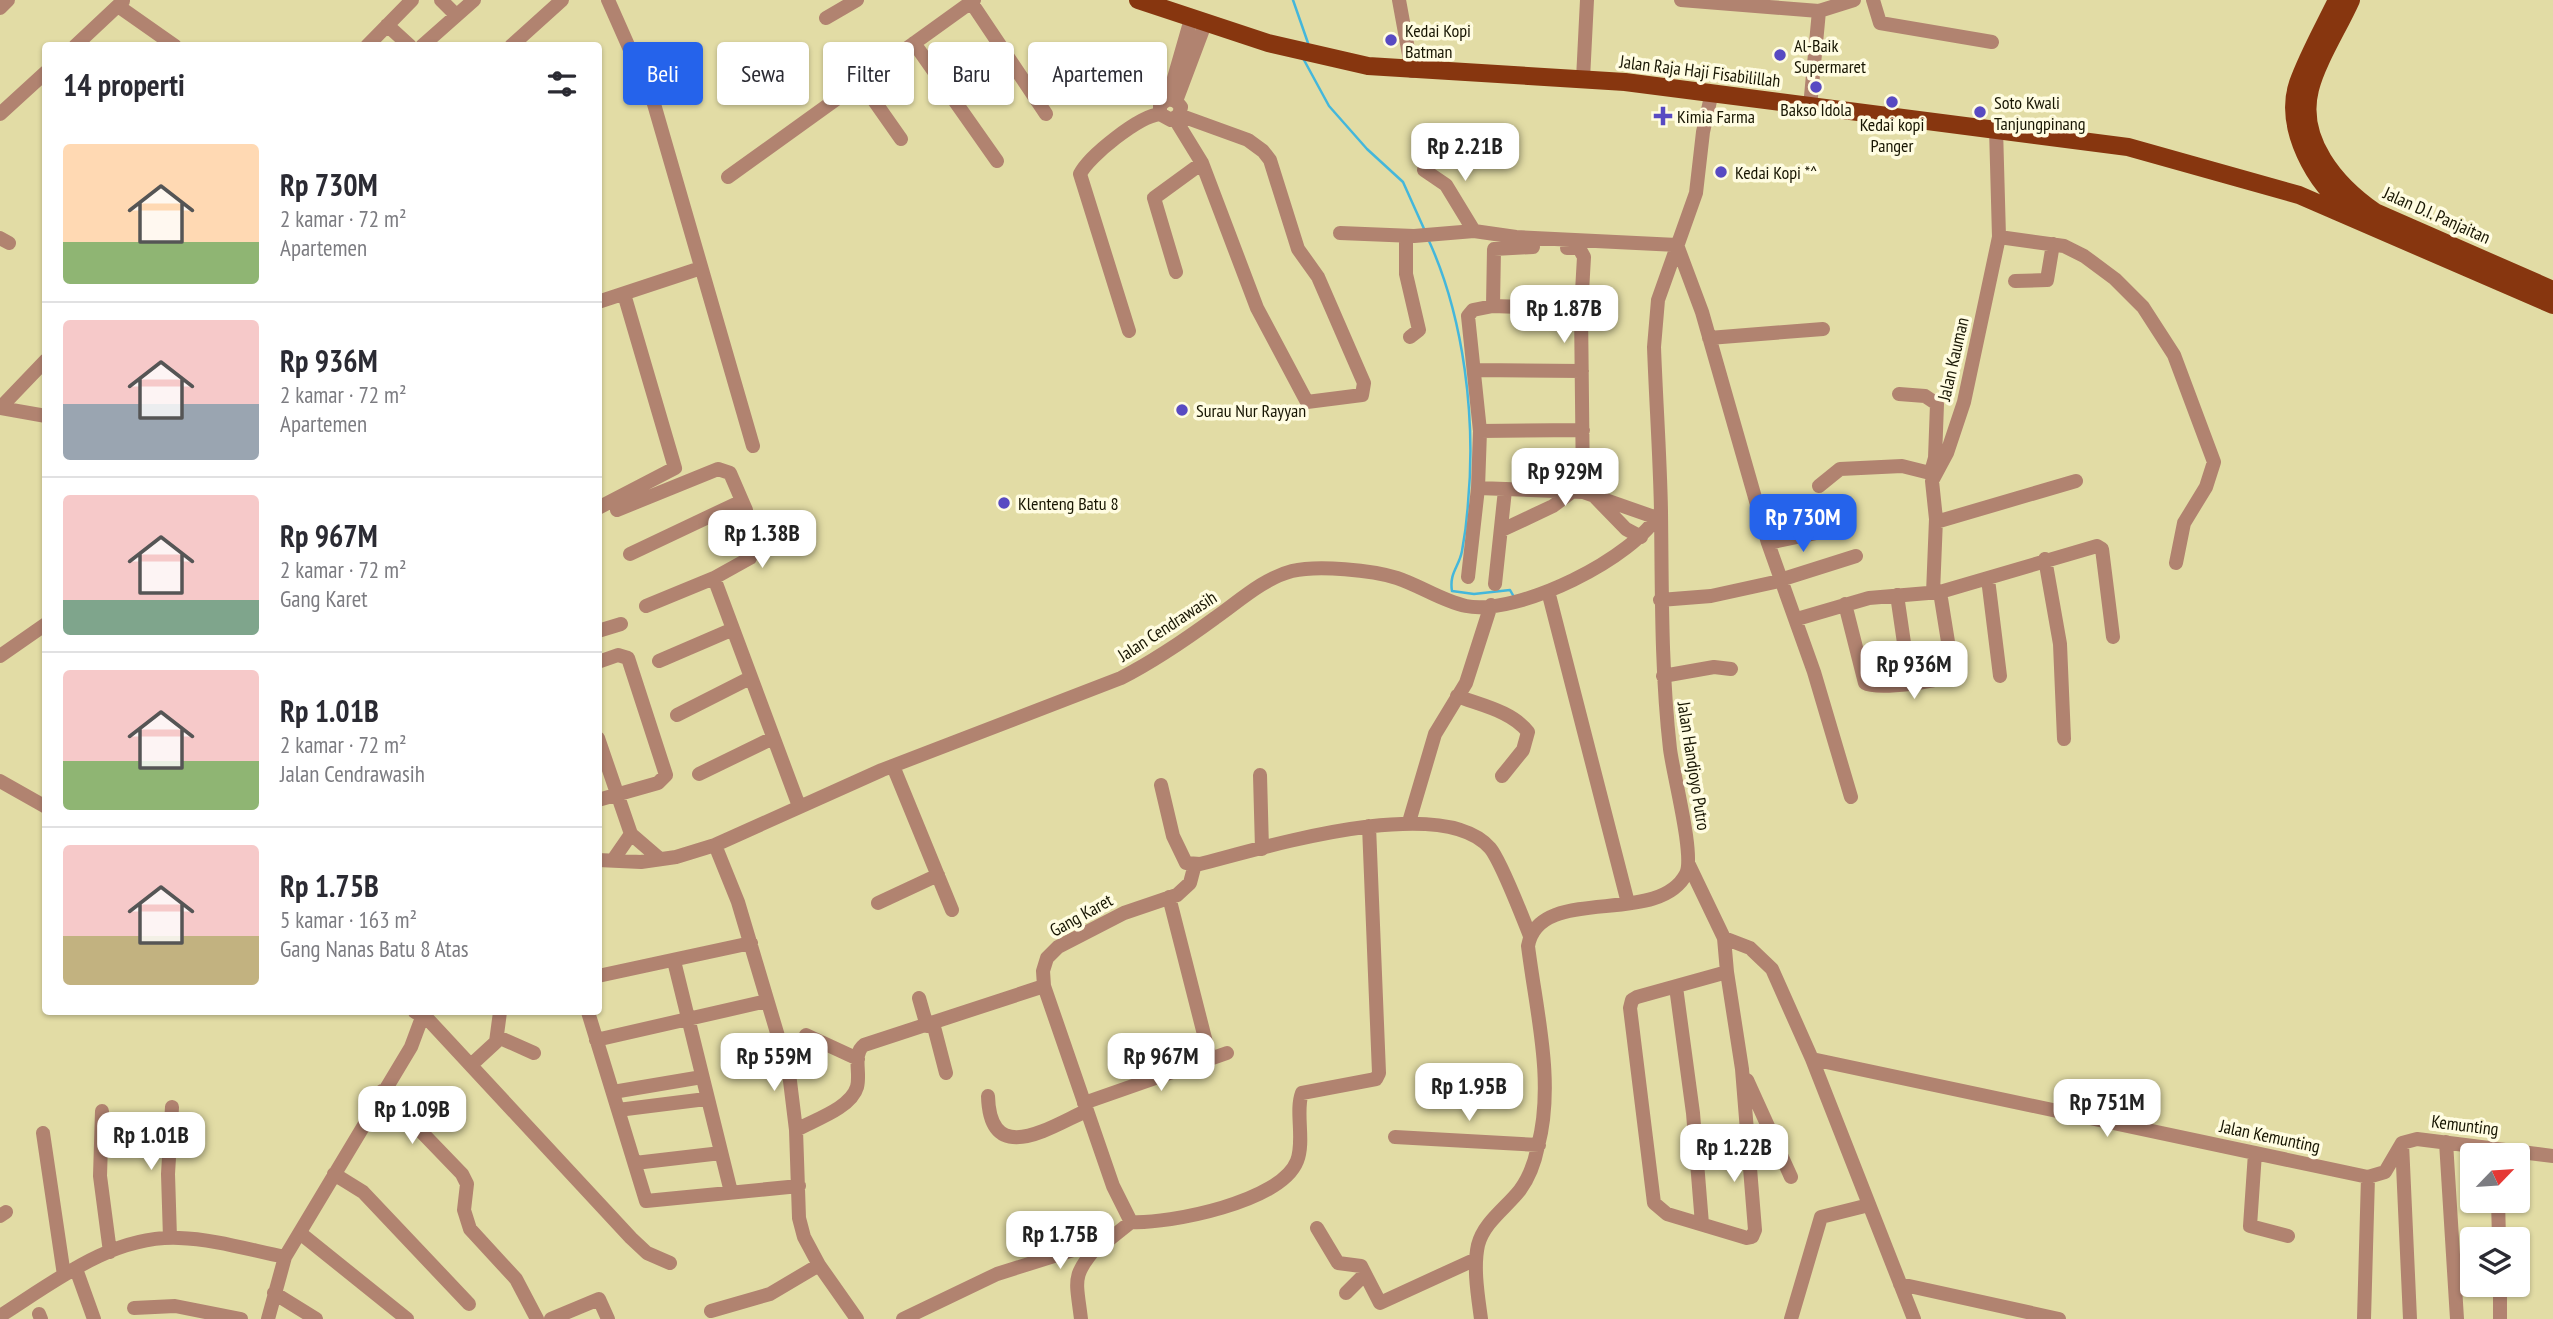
<!DOCTYPE html>
<html lang="id">
<head>
<meta charset="utf-8">
<style>
  body { margin:0; font-family:"PT Sans Narrow",sans-serif; background:#f2f2f3; color:#2b2b33; height:100vh; display:flex; flex-direction:column; font-size:26px; white-space:nowrap }
  * { box-sizing:border-box; margin:0 }
  p { font-size:23px; color:#7c7c81 }
  .icon { flex:none; width:38px; height:38px; fill:none; stroke:currentColor; stroke-width:2; stroke-linecap:round; stroke-linejoin:round }
  .map { position:relative; flex:1; overflow:hidden }
  .drawer { position:absolute; left:42px; top:42px; width:560px; height:973px; display:flex; flex-direction:column; background:#fff; border-radius:7px; box-shadow:0 2px 5px #0004 }
  .drawer>* { flex:none }
  .hud { position:absolute; left:623px; top:42px; width:665px; height:63px; display:flex; gap:14px }
  .needle { width:46px; rotate:65deg }
  .controls { position:absolute; left:2460px; top:1143px; display:grid; gap:14px }
  .controls a { display:grid; place-items:center; width:70px; height:70px; border-radius:7px; background:#fff; box-shadow:0 2px 5px #0004; font-size:35px }
  .price { position:absolute; translate:-50% -60px; padding:0 16px; border-radius:14px; background:#fff; color:#222; font-size:23px; line-height:46px; filter:drop-shadow(0 2px 4px #0008) }
  .price::after { content:''; position:absolute; left:50%; top:42px; width:21px; height:16px; margin-left:-10px; background:inherit; clip-path:polygon(0 0,100% 0,50% 100%) }
  .price.current { background:#2563eb; color:#fff }
  ul { padding:0; list-style:none }
  li { display:flex; align-items:center; gap:21px; height:175px; padding:0 21px }
  li+li { border-top:2px solid #e1e1e2 }
  li span { display:grid; place-items:center; flex:none; width:196px; height:140px; border-radius:7px; color:#555 }
  li>.icon { margin-inline-start:auto }
  span .icon { width:84px; height:84px; fill:#fffc; stroke-width:1 }
  li b { font-size:30px }
  h2 { display:flex; justify-content:space-between; align-items:center; height:84px; padding:0 21px; font-size:30px }
  .tag { padding:0 24px; border-radius:7px; background:#fff; box-shadow:0 2px 5px #0004; font-size:24px; line-height:63px }
  .tag.current { background:#2563eb; color:#fff }
  .map>svg:first-child { display:block }
  .lines { fill:none; stroke-linecap:round; stroke-linejoin:round }
  .stream { stroke:#44b7db; stroke-width:2.5 }
  .minor { stroke:#b18370; stroke-width:14 }
  .major { stroke:#87360f; stroke-width:18 }
  .poi-dot { fill:#584ac2; stroke:#fffce1; stroke-width:2.5 }
  .labels { text-anchor:middle; dominant-baseline:central; stroke-width:7; stroke-linejoin:round; paint-order:stroke }
  .poi-label { font-size:18px; fill:#171502; stroke:#fffce1; text-anchor:start }
  .street-label { font-size:18px; fill:#171502; stroke:#fffce1 }
</style>
</head>
<body>
<div class="map">
<svg width="2553" height="1319" viewBox="0 0 2553 1319">
  <rect width="100%" height="100%" fill="#e2dca5"/>
  <g class="lines">
    <path class="stream" d="M 1293,0 L 1308,43
      M 1304,60 L 1329,106 L 1367,149 L 1403,182 L 1425,231
      M 1429,241 C 1464,318 1476,418 1468,503 C 1467,519 1465,535 1462,551 C 1459,567 1449,573 1452,591 L 1474,594 L 1510,590 L 1514,597"/>
    <path class="minor" d="M 441,0 L 456,15
      M 608,0 L 654,104 L 753,446
      M 1399,0 L 1412,71
      M 1681,0 L 1819,11
      M 1873,0 L 1880,23 L 1992,42
      M 971,2 L 1046,114
      M 118,6 L 175,46
      M 0,8 L 8,0
      M 826,18 L 857,0
      M 387,25 L 410,46
      M 914,43 L 997,161
      M 75,46 L 123,1
      M 367,46 L 412,0
      M 422,46 L 474,0
      M 511,46 L 562,0
      M 1583,79 L 1587,0
      M 861,82 L 901,139
      M 1168,99 L 1191,19
      M 1176,101 L 1168,99 L 1160,105 L 1160,114 L 1171,120 L 1179,115 L 1181,107 L 1176,101 L 1205,24
      M 1810,107 L 1819,11 L 1854,0
      M 0,114 L 46,72
      M 1175,119 L 1202,163 L 1257,308 L 1307,402 L 1362,395 L 1364,383 L 1318,277 L 1298,249 L 1270,160 L 1263,151 L 1248,140 L 1179,115
      M 1424,170 L 1446,185 L 1474,231
      M 728,177 L 974,0
      M 1340,233 L 1414,236 L 1474,231 L 1516,237 L 1677,245 L 1702,312 L 1768,543 L 1814,672 L 1851,797
      M 1406,236 L 1406,274 L 1419,330 L 1410,337
      M 1999,237 L 2064,246 L 2084,256 L 2115,279 L 2143,307 L 2174,355 L 2214,462 L 2206,487 L 2184,523 L 2176,563
      M 0,238 L 9,243
      M 1567,248 L 1579,248 L 1584,257 L 1581,309 L 1583,492
      M 1176,272 L 1154,198 L 1202,163
      M 2015,281 L 2047,280 L 2053,244
      M 598,302 L 701,268
      M 1493,306 L 1494,249 L 1533,247
      M 1129,331 L 1080,174 C 1089,156 1139,116 1160,114
      M 1709,338 L 1823,329
      M 1475,370 L 1582,371
      M 1899,394 L 1925,396 L 1937,404 L 1935,458 L 1931,472
      M 0,408 L 46,360
      M 0,408 L 46,416
      M 1480,431 L 1583,430
      M 1819,486 L 1840,469 L 1902,466 L 1934,474
      M 1478,488 L 1583,492 L 1657,518
      M 1594,496 L 1626,529 L 1641,537
      M 598,508 L 675,468 L 624,294
      M 617,510 L 718,469 L 730,473 L 746,510 L 752,552 L 750,558 L 714,578 L 799,806
      M 1936,522 L 2076,481
      M 1502,530 L 1553,506 L 1573,491
      M 1768,543 L 1831,530
      M 630,554 L 742,501
      M 2045,559 L 2060,644 L 2064,739
      M 1468,577 L 1478,488 L 1480,431 L 1468,316 L 1473,310 L 1493,306 L 1581,309
      M 1988,579 L 2000,676
      M 1780,580 L 1856,556
      M 1495,584 L 1505,490
      M 1548,591 L 1628,903
      M 1933,593 L 1936,519 L 1932,481 L 1947,453 L 1964,402 L 1999,237 L 1996,128
      M 1897,595 L 1910,684
      M 1660,600 L 1711,596 L 1775,582
      M 1845,604 L 1865,683 C 1877,690 1942,682 1953,673 L 1940,592
      M 646,606 L 714,578
      M 1797,619 L 1869,598 L 1940,592 L 2097,546 L 2102,549 L 2113,637
      M 598,631 L 621,624
      M 0,656 L 46,624
      M 659,661 L 731,630
      M 598,662 L 618,655 L 628,658 L 666,775 L 658,783 L 598,800
      M 1663,676 L 1714,667 L 1731,669
      M 1457,696 C 1480,705 1512,711 1528,732 L 1523,750 L 1502,776
      M 677,715 L 750,678
      M 598,738 L 631,834 L 660,859
      M 893,766 L 952,910
      M 699,774 L 771,739
      M 1260,775 L 1262,849
      M 0,781 L 46,807
      M 1161,785 L 1173,836 L 1186,863 L 1200,864 C 1263,848 1442,792 1490,848 C 1501,861 1522,916 1530,936
      M 1409,822 L 1435,734 L 1466,683 L 1491,605
      M 715,845 L 738,902 L 789,1073 L 796,1130 L 799,1218 L 804,1237 L 819,1265 L 857,1319
      M 598,860 L 641,862 L 676,857 L 715,845 L 882,770 L 1121,678 C 1154,661 1185,640 1215,618 C 1238,602 1264,578 1292,571 C 1318,565 1372,570 1397,578 C 1421,586 1442,601 1466,606 C 1518,616 1635,558 1660,512
      M 613,860 L 631,834
      M 1195,864 L 1190,883 L 1177,895 L 1124,913 L 1058,947 L 1047,958 L 1043,971 L 1044,986 L 1113,1186 L 1131,1222 C 1169,1224 1281,1202 1297,1161 C 1305,1141 1295,1111 1302,1093 L 1376,1079 L 1379,1073 L 1369,826
      M 1689,865 L 1724,938 L 1727,972 L 1742,1069 L 1755,1230 L 1752,1237 L 1747,1238 L 1667,1214 L 1654,1203 L 1630,1008 L 1632,1000 L 1637,997 L 1727,972
      M 1169,897 L 1210,1058
      M 878,903 L 938,875
      M 1724,938 L 1750,948 L 1772,969 L 1812,1059 L 1914,1319
      M 674,961 L 731,1192
      M 598,976 L 751,943
      M 1676,987 L 1693,1113 L 1702,1224
      M 919,998 L 927,1026
      M 415,1012 L 424,1015 L 631,1238 L 647,1253 L 670,1263
      M 588,1012 L 646,1201 L 799,1186
      M 933,1023 L 946,1073
      M 806,1035 L 858,1059
      M 498,1037 L 534,1053
      M 596,1040 L 767,1001
      M 1812,1059 L 2368,1177 L 2385,1172 L 2402,1143 L 2417,1139 L 2553,1156
      M 471,1065 L 496,1042 L 500,1012
      M 1747,1080 L 1791,1177
      M 382,1091 L 462,1174 L 467,1184 L 464,1210 L 470,1229 L 516,1279 L 537,1319
      M 613,1092 L 702,1077
      M 988,1096 C 990,1168 1050,1127 1086,1111
      M 1084,1103 L 1227,1053
      M 618,1110 L 706,1099
      M 102,1111 L 100,1176 L 110,1252
      M 796,1130 C 814,1120 851,1108 857,1087 C 861,1073 852,1054 864,1045 L 1044,986
      M 43,1133 L 64,1275
      M 1395,1137 L 1539,1145
      M 2446,1142 L 2457,1319
      M 2402,1143 L 2410,1319
      M 2255,1153 L 2250,1226 L 2288,1236
      M 635,1163 L 721,1153
      M 334,1174 L 363,1192 L 469,1304
      M 2498,1200 L 2499,1239
      M 0,1216 L 6,1212
      M 1317,1228 L 1338,1263 L 1361,1266 L 1380,1303 L 1476,1259
      M 300,1233 L 407,1319
      M 170,1238 L 168,1174 L 172,1107
      M 76,1269 L 94,1319
      M 1900,1284 L 2059,1319
      M 2500,1284 L 2500,1319
      M 274,1293 L 316,1319
      M 1346,1293 L 1365,1274
      M 134,1308 L 175,1306 L 241,1319
      M 711,1311 L 770,1294 L 819,1265
      M 39,1314 L 41,1319
      M 0,1316 C 54,1282 112,1235 179,1238 C 214,1239 250,1250 285,1257
      M 268,1319 L 285,1257 L 411,1047 L 424,1012
      M 551,1319 L 599,1299 L 608,1319
      M 903,1319 L 997,1274 L 1111,1238 L 1131,1222
      M 1081,1319 C 1076,1278 1071,1276 1100,1243
      M 1481,1319 C 1478,1296 1473,1268 1478,1245 C 1484,1222 1506,1208 1520,1190 C 1529,1178 1535,1161 1538,1146 C 1555,1082 1536,1011 1528,946 C 1539,883 1658,928 1686,874 C 1695,856 1673,774 1670,749 C 1661,670 1662,591 1661,511 C 1660,457 1656,402 1654,347 L 1658,300 L 1696,193 L 1703,132 L 1712,92
      M 1791,1319 L 1821,1217 L 1869,1205
      M 2364,1319 L 2368,1177"/>
    <path class="major" d="M 1138,0 L 1268,43 L 1368,66 L 1625,82 L 2128,147 L 2299,195 L 2553,305
      M 2337,0 C 2324,27 2308,55 2298,83 C 2283,127 2315,185 2350,211
      M 2351,0 C 2339,27 2317,61 2310,89 C 2297,140 2336,185 2375,212 L 2553,290"/>
  </g>
  <g class="poi-dot">
    <circle cx="1391" cy="40" r="7"/>
    <circle cx="1780" cy="55" r="7"/>
    <circle cx="1816" cy="87" r="7"/>
    <circle cx="1892" cy="102" r="7"/>
    <circle cx="1980" cy="112" r="7"/>
    <path d="M1659.5 105.5h7v7h7v7h-7v7h-7v-7h-7v-7h7z"/>
    <circle cx="1721" cy="172" r="7"/>
    <circle cx="1182" cy="410" r="7"/>
    <circle cx="1004" cy="503" r="7"/>
  </g>
  <g class="labels">
    <g class="poi-label">
      <text x="1405" y="30">Kedai Kopi<tspan x="1405" dy="21">Batman</tspan></text>
      <text x="1794" y="45">Al-Baik<tspan x="1794" dy="21">Supermaret</tspan></text>
      <text x="1994" y="102">Soto Kwali<tspan x="1994" dy="21">Tanjungpinang</tspan></text>
      <text x="1816" y="109" text-anchor="middle">Bakso Idola</text>
      <text x="1677" y="116">Kimia Farma</text>
      <text x="1892" y="124" text-anchor="middle">Kedai kopi<tspan x="1892" dy="21">Panger</tspan></text>
      <text x="1735" y="172">Kedai Kopi *^</text>
      <text x="1196" y="410">Surau Nur Rayyan</text>
      <text x="1018" y="503">Klenteng Batu 8</text>
    </g>
    <g class="street-label">
      <text transform="translate(1700 71) rotate(7)">Jalan Raja Haji Fisabilillah</text>
      <text transform="translate(2437 215) rotate(24)">Jalan D.I. Panjaitan</text>
      <text transform="translate(1953 359) rotate(-77)">Jalan Kauman</text>
      <text transform="translate(1167 626) rotate(-33)">Jalan Cendrawasih</text>
      <text transform="translate(1694 766) rotate(81)">Jalan Handjoyo Putro</text>
      <text transform="translate(1081 915) rotate(-29)">Gang Karet</text>
      <text transform="translate(2465 1125) rotate(7)">Kemunting</text>
      <text transform="translate(2270 1136) rotate(12)">Jalan Kemunting</text>
    </g>
  </g>
</svg>
<div class="controls">
<a><svg class="needle" viewBox="-14 -14 28 28"><path d="M0-13l5 13h-10z" fill="#e53935"/><path d="M0 13l5-13h-10z" fill="#7c7c81"/></svg></a>
<a><svg class="icon" aria-label="layers" viewBox="0 0 24 24"><path d="M12 4l9 5-9 5-9-5zM3 14l9 5 9-5"/></svg></a>
</div>
<b class="price" style="left:1465px;top:183px">Rp 2.21B</b>
<b class="price" style="left:1564px;top:345px">Rp 1.87B</b>
<b class="price" style="left:1565px;top:508px">Rp 929M</b>
<b class="price current" style="left:1803px;top:554px">Rp 730M</b>
<b class="price" style="left:762px;top:570px">Rp 1.38B</b>
<b class="price" style="left:1914px;top:701px">Rp 936M</b>
<b class="price" style="left:774px;top:1093px">Rp 559M</b>
<b class="price" style="left:1161px;top:1093px">Rp 967M</b>
<b class="price" style="left:1469px;top:1123px">Rp 1.95B</b>
<b class="price" style="left:2107px;top:1139px">Rp 751M</b>
<b class="price" style="left:412px;top:1146px">Rp 1.09B</b>
<b class="price" style="left:151px;top:1172px">Rp 1.01B</b>
<b class="price" style="left:1734px;top:1184px">Rp 1.22B</b>
<b class="price" style="left:1060px;top:1271px">Rp 1.75B</b>
<div class="hud">
<a class="tag current">Beli</a>
<a class="tag">Sewa</a>
<a class="tag">Filter</a>
<a class="tag">Baru</a>
<a class="tag">Apartemen</a>
</div>
<section class="drawer">
<h2>14 properti<svg class="icon" aria-label="filters" viewBox="0 0 24 24"><path d="M4 7h16M4 17h16"/><circle cx="9" cy="7" r="2"/><circle cx="15" cy="17" r="2"/></svg></h2>
<ul>
<li><span style="background:linear-gradient(#ffd9b3 70%,#8fb573 0)"><svg class="icon" aria-label="home" viewBox="0 0 24 24"><path d="M3 11l9-7 9 7M6 9v11h12V9"/></svg></span><div><b>Rp 730M</b><p>2 kamar · 72 m²</p><p>Apartemen</p></div></li>
<li><span style="background:linear-gradient(#f6c9c9 60%,#9aa5b1 0)"><svg class="icon" aria-label="home" viewBox="0 0 24 24"><path d="M3 11l9-7 9 7M6 9v11h12V9"/></svg></span><div><b>Rp 936M</b><p>2 kamar · 72 m²</p><p>Apartemen</p></div></li>
<li><span style="background:linear-gradient(#f6c9c9 75%,#7fa58c 0)"><svg class="icon" aria-label="home" viewBox="0 0 24 24"><path d="M3 11l9-7 9 7M6 9v11h12V9"/></svg></span><div><b>Rp 967M</b><p>2 kamar · 72 m²</p><p>Gang Karet</p></div></li>
<li><span style="background:linear-gradient(#f6c9c9 65%,#8fb573 0)"><svg class="icon" aria-label="home" viewBox="0 0 24 24"><path d="M3 11l9-7 9 7M6 9v11h12V9"/></svg></span><div><b>Rp 1.01B</b><p>2 kamar · 72 m²</p><p>Jalan Cendrawasih</p></div></li>
<li><span style="background:linear-gradient(#f6c9c9 65%,#c2b280 0)"><svg class="icon" aria-label="home" viewBox="0 0 24 24"><path d="M3 11l9-7 9 7M6 9v11h12V9"/></svg></span><div><b>Rp 1.75B</b><p>5 kamar · 163 m²</p><p>Gang Nanas Batu 8 Atas</p></div></li>
</ul>
</section>
</div>
</body>
</html>
